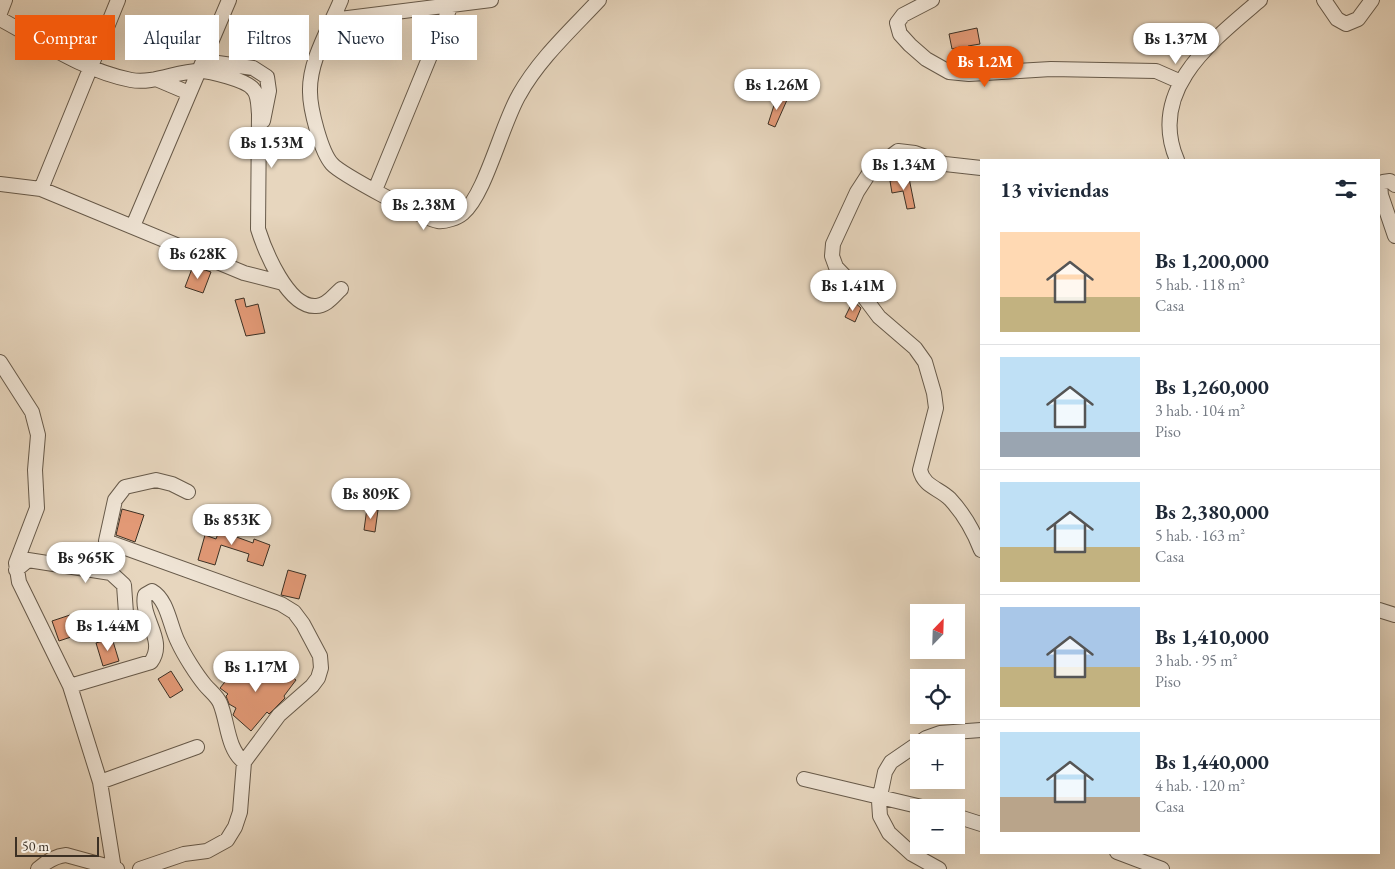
<!DOCTYPE html>
<html lang="es">
<head>
<meta charset="utf-8">
<style>
  body { margin:0; font-family:"EB Garamond",serif; background:#f6f6f7; color:#1f2937; height:100vh; display:flex; flex-direction:column; font-size:19px; white-space:nowrap }
  * { box-sizing:border-box; margin:0 }
  p { font-size:16px; color:#747a83 }
  .icon { flex:none; width:28px; height:28px; fill:none; stroke:currentColor; stroke-width:2; stroke-linecap:round; stroke-linejoin:round }
  .map { position:relative; flex:1; overflow:hidden }
  .drawer { position:absolute; left:980px; top:159px; width:400px; height:695px; display:flex; flex-direction:column; background:#fff; border-radius:0px; box-shadow:0 5px 20px #0002 }
  .drawer>* { flex:none }
  .guide { position:absolute; left:15px; top:15px; width:475px; height:45px; display:flex; gap:10px }
  .needle { width:32px; rotate:23deg }
  .tools { position:absolute; left:910px; top:604px; display:grid; gap:10px }
  .tools a { display:grid; place-items:center; width:55px; height:55px; border-radius:0px; background:#fff; box-shadow:0 5px 20px #0002; font-size:25px }
  .scale { position:absolute; left:15px; bottom:12px; width:84px; box-sizing:border-box; padding-left:5px; border:2px solid #3c3024; border-top:0; font-size:14px; line-height:18px; white-space:nowrap; color:#3c3024; -webkit-text-stroke:4px #efe4d5; paint-order:stroke }
  .price { position:absolute; translate:-50% -42px; padding:0 11px; border-radius:18px; background:#fff; color:#222; font-size:16px; line-height:32px; filter:drop-shadow(0 1px 2px #0008) }
  .price::after { content:''; position:absolute; left:50%; top:30px; width:15px; height:11px; margin-left:-8px; background:inherit; clip-path:polygon(0 0,100% 0,50% 100%) }
  .price.current { background:#ea580c; color:#fff }
  ul { padding:0; list-style:none }
  li { display:flex; align-items:center; gap:15px; height:125px; padding:0 20px }
  li+li { border-top:1px solid #e0e1e3 }
  li span { display:grid; place-items:center; flex:none; width:140px; height:100px; border-radius:0px; color:#555 }
  li>.icon { margin-inline-start:auto }
  span .icon { width:60px; height:60px; fill:#fffc; stroke-width:1 }
  li b { font-size:21px }
  h2 { display:flex; justify-content:space-between; align-items:center; height:60px; padding:0 20px; font-size:21px }
  .pill { padding:0 18px; border-radius:0px; background:#fff; box-shadow:0 5px 20px #0002; font-size:18px; line-height:45px }
  .pill.current { background:#ea580c; color:#fff }
  .map>svg:first-child { display:block }
  .building { fill:#e29976; stroke:#3c3024 }
  .lines { fill:none; stroke-linecap:round; stroke-linejoin:round }
  .minor-casing { stroke:#675a4a; stroke-width:16 }
  .minor { stroke:#efe4d5; stroke-width:14 }
</style>
</head>
<body>
<div class="map">
<svg width="1395" height="869" viewBox="0 0 1395 869">
  <rect width="100%" height="100%" fill="#e7d6be"/>
  <filter id="stains"><feTurbulence type="fractalNoise" baseFrequency=".004" numOctaves="4"/><feColorMatrix values="0 0 0 0 .2 0 0 0 0 .09 0 0 0 0 .02 0 0 0 .5 -.17"/></filter>
  <radialGradient id="worn" r=".72"><stop offset=".6" stop-color="#630" stop-opacity="0"/><stop offset="1" stop-color="#630" stop-opacity=".3"/></radialGradient>
  <path class="building" d="M 977,28 L 980,44 L 968,46 L 970,56 L 962,57 L 960,47 L 952,49 L 949,34 Z
    M 777,96 L 787,100 L 775,127 L 768,124 Z
    M 909,178 L 915,208 L 907,209 L 903,191 L 892,193 L 890,181 Z
    M 193,266 L 211,272 L 203,293 L 185,287 Z
    M 244,298 L 246,307 L 258,304 L 265,333 L 246,336 L 235,300 Z
    M 853,301 L 861,308 L 855,322 L 845,317 Z
    M 367,508 L 378,510 L 375,532 L 364,530 Z
    M 122,509 L 144,515 L 135,542 L 116,535 Z
    M 224,518 L 235,525 L 231,535 L 253,543 L 254,539 L 270,545 L 263,566 L 247,561 L 249,554 L 221,545 L 215,565 L 198,560 L 205,535 L 216,539 Z
    M 288,570 L 306,575 L 299,599 L 281,595 Z
    M 70,615 L 77,635 L 59,641 L 52,621 Z
    M 112,638 L 119,661 L 103,666 L 96,643 Z
    M 241,662 L 264,679 L 276,664 L 296,680 L 284,696 L 285,698 L 269,714 L 267,712 L 251,731 L 233,715 L 236,708 L 229,704 L 226,696 L 228,694 L 220,688 Z
    M 171,671 L 183,690 L 170,698 L 158,679 Z"/>
  <g class="lines">
    <g class="minor-casing">
      <path id="minor" d="M 341,0 C 329,29 309,61 310,92 C 310,109 321,152 332,164 C 341,174 424,219 438,221 C 445,222 457,218 463,213 C 485,195 502,124 519,95 C 539,59 571,30 599,0
        M 932,0 L 903,15 L 897,23 L 900,34 L 910,45 L 926,59 L 949,72 L 969,74 L 1051,69 L 1156,71 L 1181,82
        M 1324,0 L 1337,19 L 1346,24 L 1358,19 L 1372,0
        M 0,13 L 5,0
        M 0,19 C 41,41 84,71 131,80 C 154,84 177,71 199,71 C 210,71 246,80 253,89 C 259,95 258,106 259,114 L 258,229 C 265,251 288,308 316,306 C 327,306 334,295 341,289
        M 332,20 L 491,0
        M 204,61 L 253,68 L 267,77 L 269,91 L 263,121
        M 156,79 L 189,93
        M 1177,160 C 1147,90 1212,41 1260,0
        M 981,168 L 945,164 L 915,153 L 898,151 L 870,172 L 857,192 L 833,244 L 832,256 L 836,267 L 861,293 L 879,317 L 915,348 L 925,362 L 934,393 L 936,408 L 920,470 C 924,487 939,488 950,499 C 964,514 974,532 981,550
        M 0,184 L 41,189 L 244,273 L 283,283
        M 1395,185 L 1390,181 L 1383,182 L 1380,185 L 1381,195 L 1395,236
        M 41,189 L 118,0
        M 375,190 L 453,0
        M 133,226 L 229,0
        M 0,362 L 32,412 L 38,435 L 35,470 L 37,508 L 16,563 L 19,582 L 70,686 L 100,782 L 114,869
        M 16,570 L 28,560 L 111,573 L 124,585 L 126,613 L 129,624
        M 1379,610 L 1395,615
        M 70,686 L 151,662 C 167,640 140,618 145,595 L 152,591 C 168,600 170,627 178,642 C 184,655 196,674 205,685 C 210,691 217,696 220,703 C 228,722 227,749 244,762
        M 804,779 L 926,808
        M 100,782 L 197,747
        M 956,816 L 981,824
        M 1117,852 L 1162,869
        M 38,869 C 47,861 55,856 66,855 L 117,869
        M 140,869 L 184,854 L 207,851 L 227,840 L 235,827 L 240,812 L 244,762 L 279,715 L 312,686 L 318,678 L 321,668 L 320,656 L 303,624 L 294,612 L 281,604 L 106,541 L 115,500 L 125,487 L 156,480 L 172,484 L 188,492
        M 939,869 L 912,854 L 889,833 L 880,816 L 879,801 L 885,772 L 891,762 L 926,738 L 940,733 L 981,730"/>
    </g>
    <use href="#minor" class="minor"/>
  </g>
  <rect width="100%" height="100%" filter="url(#stains)"/>
  <rect width="100%" height="100%" fill="url(#worn)"/>
</svg>
<div class="tools">
<a><svg class="needle" viewBox="-14 -14 28 28"><path d="M0-13l5 13h-10z" fill="#e53935"/><path d="M0 13l5-13h-10z" fill="#747a83"/></svg></a>
<a><svg class="icon" aria-label="locate" viewBox="0 0 24 24"><circle cx="12" cy="12" r="6"/><path d="M12 2v4M12 18v4M2 12h4M18 12h4"/></svg></a>
<a>+</a>
<a>−</a>
</div>
<div class="scale">50 m</div>
<b class="price" style="left:1176px;top:65px">Bs 1.37M</b>
<b class="price current" style="left:985px;top:88px">Bs 1.2M</b>
<b class="price" style="left:777px;top:111px">Bs 1.26M</b>
<b class="price" style="left:272px;top:169px">Bs 1.53M</b>
<b class="price" style="left:904px;top:191px">Bs 1.34M</b>
<b class="price" style="left:424px;top:231px">Bs 2.38M</b>
<b class="price" style="left:198px;top:280px">Bs 628K</b>
<b class="price" style="left:853px;top:312px">Bs 1.41M</b>
<b class="price" style="left:371px;top:520px">Bs 809K</b>
<b class="price" style="left:232px;top:546px">Bs 853K</b>
<b class="price" style="left:86px;top:584px">Bs 965K</b>
<b class="price" style="left:108px;top:652px">Bs 1.44M</b>
<b class="price" style="left:256px;top:693px">Bs 1.17M</b>
<div class="guide">
<a class="pill current">Comprar</a>
<a class="pill">Alquilar</a>
<a class="pill">Filtros</a>
<a class="pill">Nuevo</a>
<a class="pill">Piso</a>
</div>
<section class="drawer">
<h2>13 viviendas<svg class="icon" aria-label="filters" viewBox="0 0 24 24"><path d="M4 7h16M4 17h16"/><circle cx="9" cy="7" r="2"/><circle cx="15" cy="17" r="2"/></svg></h2>
<ul>
<li><span style="background:linear-gradient(#ffd9b3 65%,#c2b280 0)"><svg class="icon" aria-label="home" viewBox="0 0 24 24"><path d="M3 11l9-7 9 7M6 9v11h12V9"/></svg></span><div><b>Bs 1,200,000</b><p>5 hab. · 118 m²</p><p>Casa</p></div></li>
<li><span style="background:linear-gradient(#bfe0f5 75%,#9aa5b1 0)"><svg class="icon" aria-label="home" viewBox="0 0 24 24"><path d="M3 11l9-7 9 7M6 9v11h12V9"/></svg></span><div><b>Bs 1,260,000</b><p>3 hab. · 104 m²</p><p>Piso</p></div></li>
<li><span style="background:linear-gradient(#bfe0f5 65%,#c2b280 0)"><svg class="icon" aria-label="home" viewBox="0 0 24 24"><path d="M3 11l9-7 9 7M6 9v11h12V9"/></svg></span><div><b>Bs 2,380,000</b><p>5 hab. · 163 m²</p><p>Casa</p></div></li>
<li><span style="background:linear-gradient(#a9c7e8 60%,#c2b280 0)"><svg class="icon" aria-label="home" viewBox="0 0 24 24"><path d="M3 11l9-7 9 7M6 9v11h12V9"/></svg></span><div><b>Bs 1,410,000</b><p>3 hab. · 95 m²</p><p>Piso</p></div></li>
<li><span style="background:linear-gradient(#bfe0f5 65%,#b9a48a 0)"><svg class="icon" aria-label="home" viewBox="0 0 24 24"><path d="M3 11l9-7 9 7M6 9v11h12V9"/></svg></span><div><b>Bs 1,440,000</b><p>4 hab. · 120 m²</p><p>Casa</p></div></li>
</ul>
</section>
</div>
</body>
</html>
